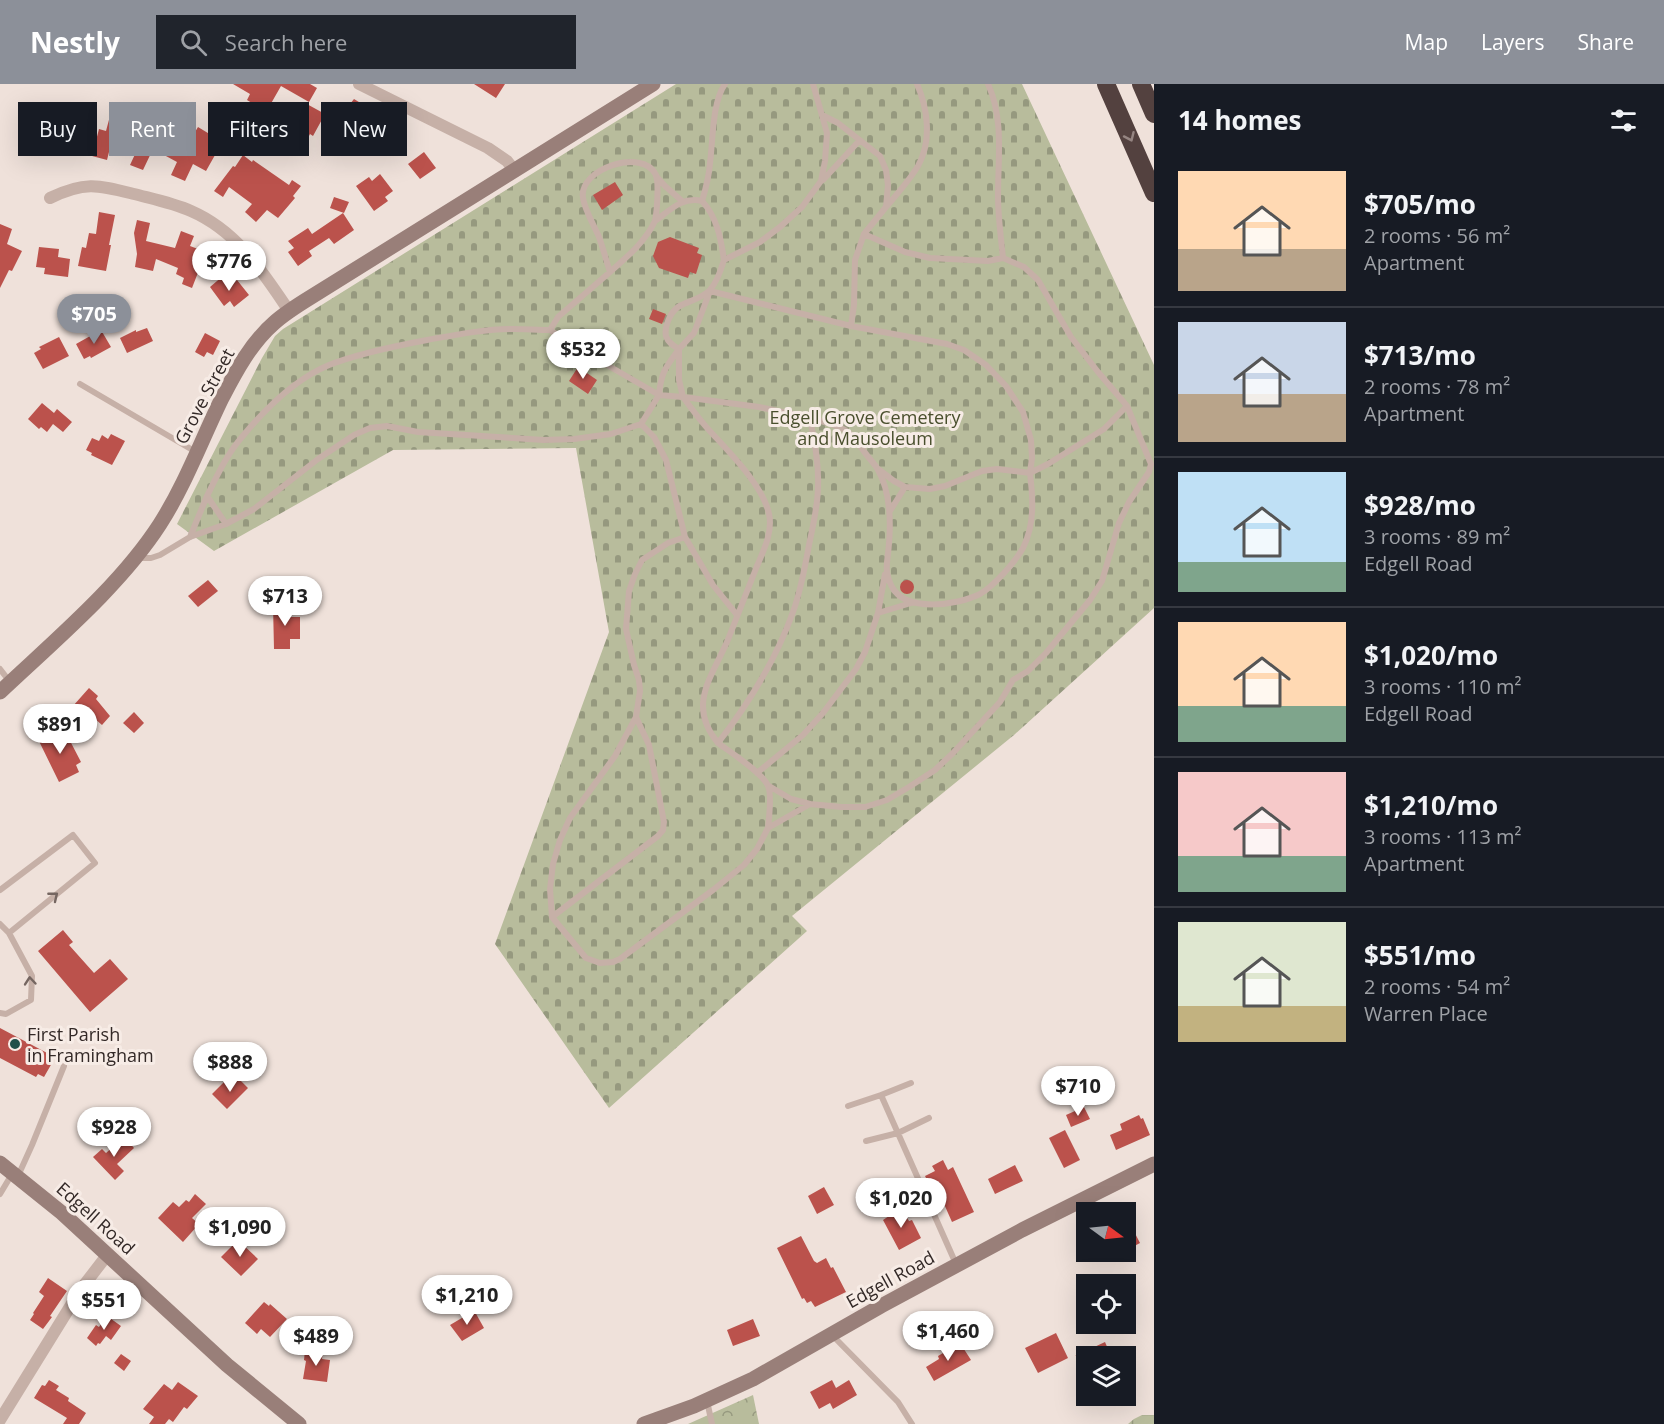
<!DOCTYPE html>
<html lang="en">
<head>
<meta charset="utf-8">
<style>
  body { margin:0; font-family:"Open Sans",sans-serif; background:#20242c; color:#f1f3f6; height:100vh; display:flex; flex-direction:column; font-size:22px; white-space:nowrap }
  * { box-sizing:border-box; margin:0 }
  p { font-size:20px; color:#9ea1a6 }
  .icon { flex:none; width:33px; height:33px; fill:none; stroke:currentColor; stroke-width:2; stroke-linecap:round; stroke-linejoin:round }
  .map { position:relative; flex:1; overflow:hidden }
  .sheet { display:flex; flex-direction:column; background:#171b24; width:510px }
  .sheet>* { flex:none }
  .hud { position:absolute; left:18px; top:18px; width:570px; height:54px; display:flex; gap:12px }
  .needle { width:39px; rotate:105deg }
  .controls { position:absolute; left:1076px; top:1118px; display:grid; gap:12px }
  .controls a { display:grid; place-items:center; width:60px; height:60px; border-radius:0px; background:#171b24; box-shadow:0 6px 24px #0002; font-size:30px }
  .price { position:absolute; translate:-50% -51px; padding:0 14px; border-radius:21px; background:#fff; color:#222; font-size:20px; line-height:39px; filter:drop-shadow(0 2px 3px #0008) }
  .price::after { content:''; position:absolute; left:50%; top:36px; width:18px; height:14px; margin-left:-9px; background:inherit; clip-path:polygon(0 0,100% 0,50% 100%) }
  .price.current { background:#8c9099; color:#fff }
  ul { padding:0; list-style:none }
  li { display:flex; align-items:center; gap:18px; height:150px; padding:0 24px }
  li+li { border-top:2px solid #363941 }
  li span { display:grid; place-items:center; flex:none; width:168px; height:120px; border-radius:0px; color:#555 }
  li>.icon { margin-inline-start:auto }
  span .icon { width:72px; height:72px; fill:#fffc; stroke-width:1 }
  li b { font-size:26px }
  h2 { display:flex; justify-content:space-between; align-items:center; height:72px; padding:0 24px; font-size:26px }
  .chip { padding:0 21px; border-radius:0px; background:#171b24; box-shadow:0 6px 24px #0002; font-size:21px; line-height:54px }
  .chip.current { background:#8c9099; color:#fff }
  header { display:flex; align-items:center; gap:36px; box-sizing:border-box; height:84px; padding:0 30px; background:#8c9099; color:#fff }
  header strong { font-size:28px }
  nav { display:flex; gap:33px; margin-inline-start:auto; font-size:21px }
  .search { width:420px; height:54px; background:#20242c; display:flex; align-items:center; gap:15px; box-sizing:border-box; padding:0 21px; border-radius:0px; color:#9ea1a6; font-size:22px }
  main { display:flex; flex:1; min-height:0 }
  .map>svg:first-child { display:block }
  .wetland { fill:url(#wetland-marsh) }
  .cemetery { fill:url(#cemetery-stones) }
  .park { fill:url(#park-crowns) }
  .building { fill:#bb524c }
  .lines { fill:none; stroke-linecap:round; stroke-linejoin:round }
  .lane { stroke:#c6b0a7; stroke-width:6 }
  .street { stroke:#c6b0a7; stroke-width:12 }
  .secondary { stroke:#997f79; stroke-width:15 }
  .highway { stroke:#53413f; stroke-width:18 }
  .oneway { stroke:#958582 }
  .oneway2 { stroke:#756661 }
  .poi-dot { fill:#21514b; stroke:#f7ece6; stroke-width:2 }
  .labels { text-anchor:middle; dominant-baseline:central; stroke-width:6; stroke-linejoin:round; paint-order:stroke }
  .street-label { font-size:18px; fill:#332927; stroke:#f7ece6 }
  .park-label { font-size:18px; fill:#494f2d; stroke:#f7ece6 }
  .poi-label { font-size:18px; fill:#332927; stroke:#f7ece6; text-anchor:start }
</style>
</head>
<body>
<header>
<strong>Nestly</strong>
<div class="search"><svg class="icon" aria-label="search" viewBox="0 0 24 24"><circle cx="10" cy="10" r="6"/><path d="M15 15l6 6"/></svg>Search here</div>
<nav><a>Map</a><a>Layers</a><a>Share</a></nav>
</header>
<main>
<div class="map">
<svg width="1154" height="1340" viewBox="0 0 1154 1340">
  <defs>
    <pattern id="wetland-marsh" width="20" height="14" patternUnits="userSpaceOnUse" patternTransform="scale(1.5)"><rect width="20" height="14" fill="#b8bc9c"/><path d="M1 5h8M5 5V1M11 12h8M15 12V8" fill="none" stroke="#96997f"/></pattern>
    <pattern id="cemetery-stones" width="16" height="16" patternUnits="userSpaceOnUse" patternTransform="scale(1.5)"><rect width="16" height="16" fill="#b8bc9c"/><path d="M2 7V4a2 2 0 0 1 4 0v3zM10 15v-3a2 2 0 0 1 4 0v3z" fill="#96997f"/></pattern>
    <pattern id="park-crowns" width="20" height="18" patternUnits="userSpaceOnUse" patternTransform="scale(1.5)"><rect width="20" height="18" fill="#b8bc9c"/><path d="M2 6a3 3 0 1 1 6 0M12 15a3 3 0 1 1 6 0" fill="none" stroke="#96997f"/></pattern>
  </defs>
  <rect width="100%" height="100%" fill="#efe1da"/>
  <path class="wetland" d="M 1142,1331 L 1154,1331 L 1154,1340 L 1128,1340 L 1134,1335 Z"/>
  <path class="cemetery" d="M 676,0 L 1022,0 L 1154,281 L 1154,524 L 1014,651 L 792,832 L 807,847 L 609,1024 L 495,860 L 609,548 L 576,364 L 393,366 L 214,467 L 177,440 L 262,274 L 275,252 L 283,245 Z"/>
  <path class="park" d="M 753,1311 L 759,1340 L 688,1340 Z"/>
  <path class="building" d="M 233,0 L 310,0 L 317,4 L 309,18 L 281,2 L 269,23 L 267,22 L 265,27 L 247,16 L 250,10 Z
    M 474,0 L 505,0 L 496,14 Z
    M 354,15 L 372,26 L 369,30 L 371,32 L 360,50 L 358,49 L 353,57 L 341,50 L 345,42 L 337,37 L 348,19 L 350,20 Z
    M 305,19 L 325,30 L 313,52 L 310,50 L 309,52 L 294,43 L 302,29 L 300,28 Z
    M 110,32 L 129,37 L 122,63 L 111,60 L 107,76 L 92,72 L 99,45 L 106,47 Z
    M 151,36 L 165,44 L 167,40 L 192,53 L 198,43 L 221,57 L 217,63 L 219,64 L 206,87 L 193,80 L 185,97 L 171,91 L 177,78 L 153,65 L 143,86 L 130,81 Z
    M 424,68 L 436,84 L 420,95 L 408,80 Z
    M 243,71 L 252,78 L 253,76 L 289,101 L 292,96 L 301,102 L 293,112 L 295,114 L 278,134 L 267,126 L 256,138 L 245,128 L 252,120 L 229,103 L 223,113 L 214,107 L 233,82 L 235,83 Z
    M 380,90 L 393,107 L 385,113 L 388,117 L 374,127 L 356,102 L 369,93 L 372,97 Z
    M 615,98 L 623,111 L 602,126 L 593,111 Z
    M 334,113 L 349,118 L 344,129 L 330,124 Z
    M 99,128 L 115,131 L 109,161 L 111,161 L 106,187 L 78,182 L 82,163 L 86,164 L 89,149 L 96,150 Z
    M 343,129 L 354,146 L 334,160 L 329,154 L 309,167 L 312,172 L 298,182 L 288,168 L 294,164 L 288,157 L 308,144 L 312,150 Z
    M 137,136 L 150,139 L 146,157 L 175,164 L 181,147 L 194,152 L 190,162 L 206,168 L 192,204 L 182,200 L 184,194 L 176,190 L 178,184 L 156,175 L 153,187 L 135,183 L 137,170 L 134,149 Z
    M 0,140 L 12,145 L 7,160 L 22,167 L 12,187 L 9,186 L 0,204 Z
    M 670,153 L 699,164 L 697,169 L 702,171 L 696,190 L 690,188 L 688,194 L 659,184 L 653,172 L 658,158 Z
    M 39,163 L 59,165 L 58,173 L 70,175 L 68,193 L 44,190 L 45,184 L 36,183 Z
    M 224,191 L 232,201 L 237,196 L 249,211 L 234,223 L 230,217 L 224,222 L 210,203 Z
    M 653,225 L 666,230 L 662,240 L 649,235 Z
    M 147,244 L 153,257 L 127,269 L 120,254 L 136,246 L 136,248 Z
    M 101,246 L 111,263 L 91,274 L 90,272 L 84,275 L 76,260 Z
    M 205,249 L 220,257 L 213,271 L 207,268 L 204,273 L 195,268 Z
    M 59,253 L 69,272 L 43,285 L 34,269 L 41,265 L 39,263 Z
    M 578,283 L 597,296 L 588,310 L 569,297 Z
    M 42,319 L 54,329 L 57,325 L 72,338 L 63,348 L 53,340 L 47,348 L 41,343 L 39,345 L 28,335 Z
    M 111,350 L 125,357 L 112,381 L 91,371 L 92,369 L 86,366 L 92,354 L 99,357 L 102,351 L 108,355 Z
    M900 503a7 7 0 1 1 14 0a7 7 0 1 1-14 0Z
    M 208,496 L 218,507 L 198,523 L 188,512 Z
    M 273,521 L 289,521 L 289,533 L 300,533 L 300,555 L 290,555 L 290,565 L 274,565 Z
    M 89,604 L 98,612 L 96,615 L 110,632 L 102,641 L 94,634 L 91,638 L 73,622 Z
    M 134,628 L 144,639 L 134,649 L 123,639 Z
    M 55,644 L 61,657 L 68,653 L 81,678 L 76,681 L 79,688 L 59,698 L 37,653 Z
    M 63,846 L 73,858 L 69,861 L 94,889 L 110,875 L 128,895 L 90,928 L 38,867 Z
    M 0,944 L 49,970 L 46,975 L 52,979 L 44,993 L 38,990 L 36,993 L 0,974 Z
    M 239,995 L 248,1004 L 227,1025 L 212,1010 L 225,997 L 231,1003 Z
    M 1084,1023 L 1090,1035 L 1071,1043 L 1066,1031 Z
    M 1139,1031 L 1141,1035 L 1143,1034 L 1150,1051 L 1116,1066 L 1110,1051 L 1122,1046 L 1120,1040 Z
    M 1065,1046 L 1080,1076 L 1064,1084 L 1049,1054 Z
    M 126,1055 L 134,1064 L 117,1080 L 124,1087 L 115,1096 L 93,1073 L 102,1065 L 106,1069 L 116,1060 L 118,1062 Z
    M 943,1076 L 948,1086 L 953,1083 L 974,1128 L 952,1138 L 936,1102 L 931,1104 L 925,1092 L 935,1087 L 932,1082 Z
    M 1015,1081 L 1023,1097 L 995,1110 L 988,1095 Z
    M 824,1103 L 834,1121 L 817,1130 L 808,1112 Z
    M 195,1110 L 206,1120 L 192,1134 L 199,1140 L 183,1158 L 158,1134 L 173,1118 L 179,1123 L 186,1116 L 189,1118 Z
    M 901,1123 L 909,1137 L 912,1136 L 921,1154 L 899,1166 L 883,1136 L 889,1132 L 888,1130 Z
    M 1125,1130 L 1140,1159 L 1125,1167 Z
    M 801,1152 L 814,1177 L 817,1179 L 826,1174 L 831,1184 L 833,1183 L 846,1208 L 815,1223 L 811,1217 L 807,1219 L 804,1214 L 802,1215 L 777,1164 Z
    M 238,1156 L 258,1175 L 241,1192 L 221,1173 Z
    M 48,1194 L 67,1207 L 50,1232 L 52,1233 L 43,1245 L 30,1236 L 34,1230 L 33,1229 L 44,1212 L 39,1208 Z
    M 264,1218 L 269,1222 L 270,1220 L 287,1235 L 270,1253 L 261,1245 L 257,1250 L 245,1239 Z
    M 472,1228 L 473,1229 L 475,1228 L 484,1244 L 462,1257 L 450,1241 Z
    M 107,1232 L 121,1242 L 111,1256 L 106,1252 L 100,1260 L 98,1259 L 96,1262 L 87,1254 L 96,1241 L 99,1243 Z
    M 753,1235 L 760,1252 L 733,1262 L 727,1246 Z
    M 1056,1249 L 1068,1274 L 1038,1289 L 1025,1264 Z
    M 1105,1258 L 1111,1272 L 1075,1272 Z
    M 960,1259 L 971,1276 L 934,1297 L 926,1283 L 939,1275 L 938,1272 Z
    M 305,1266 L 323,1268 L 322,1275 L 330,1276 L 327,1298 L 303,1295 L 306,1277 L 304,1276 Z
    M 121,1270 L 131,1277 L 124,1287 L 114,1279 Z
    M 49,1296 L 59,1302 L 56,1306 L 69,1314 L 68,1317 L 86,1329 L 79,1340 L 63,1340 L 67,1334 L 34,1314 L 42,1301 L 45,1302 Z
    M 832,1296 L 836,1304 L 849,1296 L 857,1311 L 833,1325 L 830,1319 L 819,1325 L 810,1308 Z
    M 178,1298 L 198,1312 L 187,1325 L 184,1323 L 173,1338 L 169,1335 L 165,1340 L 149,1340 L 154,1333 L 143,1325 L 164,1300 L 172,1306 Z"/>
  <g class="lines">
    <path class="lane" d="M 725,0 C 712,18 713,57 710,79 C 709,92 706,104 702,117 C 717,133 721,155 724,176 L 760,158 L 780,143 L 802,123 L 821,97 L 825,77 L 827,49 L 813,0
      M 988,0 C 1004,35 998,74 998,112 C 998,133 1001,153 1003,174
      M 822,31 L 838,39 L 880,72 L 886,86 L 888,101 L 886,123 C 897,110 909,97 918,82 C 932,57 928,25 917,0
      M 656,92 L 665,102 L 682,117
      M 823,96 L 859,57
      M 655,137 C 645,158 628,172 610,188 C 606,176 603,164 599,153 C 594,141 585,127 583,114 C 578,85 643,63 656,91 C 659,100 657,127 655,137 C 670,126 683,112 702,117
      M 864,150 L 886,123
      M 610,188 L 558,233 L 550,246 L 576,263 L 659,311 C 661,288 666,283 679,265 C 674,262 668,259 666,252 C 664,243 670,229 678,223 C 687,217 702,215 710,206 C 717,198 721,186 724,176
      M 851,242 L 854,221 L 855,176 L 864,150 L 905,168 L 930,174 L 988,177 L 1003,174 L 1024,183 L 1038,196 L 1071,253 L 1098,288 L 1127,322
      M 80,300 L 196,368
      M 878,385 L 894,397 L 905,403 L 890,427
      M 226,440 L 207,412 C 217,392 227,370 242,353 C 265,325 295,295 329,281 C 360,269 395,262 427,256 C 455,251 484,245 513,245 C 525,245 538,246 550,246
      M 190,453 L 207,412
      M 685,453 L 713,501 L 737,531
      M 138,474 L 151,474 L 160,471 L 190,453 L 226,440 L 254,425 L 318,375 L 354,351 L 370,344 L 387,342 L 418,348 L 544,356 L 574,355 L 611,350 L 641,340
      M 885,490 L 878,529 L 911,519
      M 0,585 L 10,598
      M 718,659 C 687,622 711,594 727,558 C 737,533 747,507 757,482 C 764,466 773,447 769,430 C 763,401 728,367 708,345 C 699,335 691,324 683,313 L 759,323 L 810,334
      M 757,689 L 803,651 L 823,629 L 856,585 L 865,568 L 878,529
      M 769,702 L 791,715 L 810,720
      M 768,744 C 769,735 772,710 768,702 C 763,689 730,668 718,659 C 749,619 776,576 793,528 C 801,506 805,483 809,461 C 813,441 818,422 818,402 C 819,379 814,356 810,334 C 821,337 835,340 845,346 C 852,350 858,359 863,366 C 867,372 873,378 877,384 C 890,406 891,435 889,459 C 888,478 883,485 892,503 C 906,529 958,521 980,510 C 994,502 1015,478 1023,464 C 1035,440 1033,414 1030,389 L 1048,380 L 1104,345 L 1127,322 L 1151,380 L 1149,388 L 1129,418 L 1119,439 L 1102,497 L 1090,516 L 1046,569 L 1028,587 L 1013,596 L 1000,618 L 953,669 L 935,686 L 909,703 L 887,716 L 865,723 L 841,723 L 810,720 L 768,744 L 757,765 L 744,781 L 713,806 L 620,875 L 613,878 L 600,879 L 586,874 L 552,833 L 550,805 L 553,780 L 560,756 L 570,734 L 615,672 L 636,633 L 640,607 L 639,596 L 634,581 L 626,545 L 629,507 L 635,490 L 642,476 L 668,459 L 685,453 L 666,376 L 654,353 L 641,340 L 659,311 L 683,313 L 679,296 L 679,265 L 694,249 L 710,207 L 851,242 L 947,260 L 964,266 L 986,281 L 1006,302 L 1023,328 L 1031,356 L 1032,374 L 1030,389 L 997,385 L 982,387 L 945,402 L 930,405 L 905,403
      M 0,806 L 73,751 L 95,779 L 9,849
      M 552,833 L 658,752 L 663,746 L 664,738 L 649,661 L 636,633
      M 0,840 L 9,849 L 32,892 L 31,916 L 6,930 L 0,929
      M 911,999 L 881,1011 L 956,1180
      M 848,1022 L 881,1011
      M 866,1057 L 898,1049 L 929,1034
      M 18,1092 L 32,1061 L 64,982
      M 0,1110 L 12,1090
      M 832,1251 L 898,1318 L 912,1340
      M 707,1317 L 712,1340"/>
    <path class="street" d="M 359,0 L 488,64 L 507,77 L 514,86
      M 50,114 C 85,97 98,101 134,110 C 153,115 173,119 191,127 C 237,147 262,187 289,227
      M 0,1336 L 81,1205 L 108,1170"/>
    <path class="secondary" d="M 0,608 C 54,557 120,502 160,440 C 185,401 202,355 222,314 C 236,287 251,259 274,239 C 285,229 298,221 311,213 L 653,0
      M 0,1079 L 62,1129 L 227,1281 L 299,1340
      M 644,1340 L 694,1322 L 753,1295 L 881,1222 L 1022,1146 L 1154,1080"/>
    <path class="highway" d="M 1106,0 L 1154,109
      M 1141,0 L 1154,30"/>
  </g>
  <defs><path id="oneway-chevron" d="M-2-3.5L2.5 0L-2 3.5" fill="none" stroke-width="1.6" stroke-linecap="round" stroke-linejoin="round" transform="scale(1.5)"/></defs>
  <use class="oneway" href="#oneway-chevron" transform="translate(1130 53) rotate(66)"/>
  <g class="oneway2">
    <use href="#oneway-chevron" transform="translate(54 812) rotate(-39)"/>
    <use href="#oneway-chevron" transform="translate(30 897) rotate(-95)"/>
  </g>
  <circle class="poi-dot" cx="15" cy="960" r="6"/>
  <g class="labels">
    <g class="street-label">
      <text transform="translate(204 312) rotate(-62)">Grove Street</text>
      <text transform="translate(96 1134) rotate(42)">Edgell Road</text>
      <text transform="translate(890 1195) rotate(-29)">Edgell Road</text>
    </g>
    <g class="park-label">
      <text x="865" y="333">Edgell Grove Cemetery<tspan x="865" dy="21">and Mausoleum</tspan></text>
    </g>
    <g class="poi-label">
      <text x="27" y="950">First Parish<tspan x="27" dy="21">in Framingham</tspan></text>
    </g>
  </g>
</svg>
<div class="controls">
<a><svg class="needle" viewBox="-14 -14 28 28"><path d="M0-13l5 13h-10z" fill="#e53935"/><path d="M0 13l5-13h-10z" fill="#9ea1a6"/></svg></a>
<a><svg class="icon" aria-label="locate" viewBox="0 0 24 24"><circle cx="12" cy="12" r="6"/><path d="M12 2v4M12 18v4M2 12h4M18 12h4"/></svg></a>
<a><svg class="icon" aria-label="layers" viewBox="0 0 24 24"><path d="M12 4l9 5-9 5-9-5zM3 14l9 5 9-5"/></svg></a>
</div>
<b class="price" style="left:229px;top:208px">$776</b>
<b class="price current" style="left:94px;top:261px">$705</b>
<b class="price" style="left:583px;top:296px">$532</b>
<b class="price" style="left:285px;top:543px">$713</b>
<b class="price" style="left:60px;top:671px">$891</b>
<b class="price" style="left:230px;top:1009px">$888</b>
<b class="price" style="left:1078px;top:1033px">$710</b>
<b class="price" style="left:114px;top:1074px">$928</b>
<b class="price" style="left:901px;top:1145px">$1,020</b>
<b class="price" style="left:240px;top:1174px">$1,090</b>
<b class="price" style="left:467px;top:1242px">$1,210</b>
<b class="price" style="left:104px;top:1247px">$551</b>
<b class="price" style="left:948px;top:1278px">$1,460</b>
<b class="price" style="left:316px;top:1283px">$489</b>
<div class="hud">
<a class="chip">Buy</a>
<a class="chip current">Rent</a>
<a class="chip">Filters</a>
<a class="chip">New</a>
</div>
</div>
<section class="sheet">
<h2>14 homes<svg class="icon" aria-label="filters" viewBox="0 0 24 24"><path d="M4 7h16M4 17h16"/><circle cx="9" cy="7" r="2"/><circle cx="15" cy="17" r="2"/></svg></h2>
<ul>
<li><span style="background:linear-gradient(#ffd9b3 65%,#b9a48a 0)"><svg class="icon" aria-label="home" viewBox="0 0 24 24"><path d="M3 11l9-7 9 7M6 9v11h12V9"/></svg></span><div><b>$705/mo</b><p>2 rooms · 56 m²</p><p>Apartment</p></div></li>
<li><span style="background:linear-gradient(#c9d6e8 60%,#b9a48a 0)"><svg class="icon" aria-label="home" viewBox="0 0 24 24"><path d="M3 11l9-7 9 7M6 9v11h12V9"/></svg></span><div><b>$713/mo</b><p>2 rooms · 78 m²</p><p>Apartment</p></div></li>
<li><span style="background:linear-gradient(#bfe0f5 75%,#7fa58c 0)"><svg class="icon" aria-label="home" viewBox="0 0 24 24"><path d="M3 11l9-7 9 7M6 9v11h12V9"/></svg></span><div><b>$928/mo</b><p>3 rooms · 89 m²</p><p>Edgell Road</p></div></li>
<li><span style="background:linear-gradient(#ffd9b3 70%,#7fa58c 0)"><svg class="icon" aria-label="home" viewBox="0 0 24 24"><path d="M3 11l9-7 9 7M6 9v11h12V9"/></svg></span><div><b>$1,020/mo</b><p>3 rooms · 110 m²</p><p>Edgell Road</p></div></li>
<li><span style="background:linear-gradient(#f6c9c9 70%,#7fa58c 0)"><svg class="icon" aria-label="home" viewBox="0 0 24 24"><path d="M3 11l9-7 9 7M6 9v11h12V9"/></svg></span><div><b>$1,210/mo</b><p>3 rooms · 113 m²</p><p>Apartment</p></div></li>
<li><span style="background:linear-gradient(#dfe7d0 70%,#c2b280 0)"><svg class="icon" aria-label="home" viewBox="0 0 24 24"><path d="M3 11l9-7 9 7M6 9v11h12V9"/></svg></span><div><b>$551/mo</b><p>2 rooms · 54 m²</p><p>Warren Place</p></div></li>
</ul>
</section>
</main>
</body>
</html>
